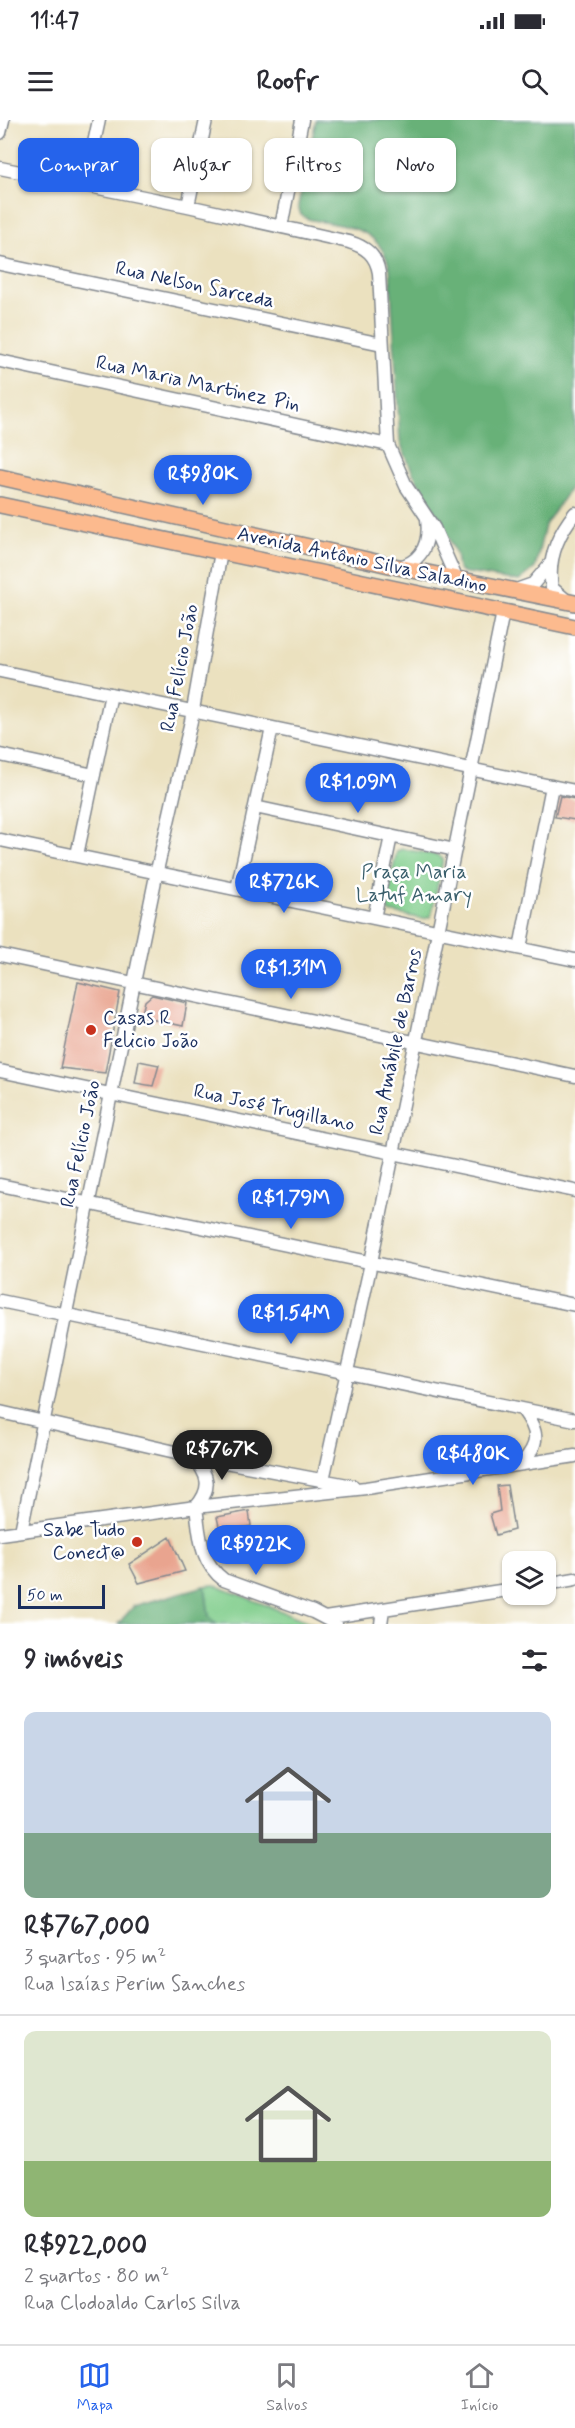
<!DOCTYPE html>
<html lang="pt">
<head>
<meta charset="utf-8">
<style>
  body { margin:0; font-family:Mynerve,sans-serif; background:#f2f2f3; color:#2b2b33; height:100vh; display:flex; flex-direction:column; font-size:22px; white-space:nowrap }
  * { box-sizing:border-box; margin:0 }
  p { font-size:20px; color:#7c7c81 }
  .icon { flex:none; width:33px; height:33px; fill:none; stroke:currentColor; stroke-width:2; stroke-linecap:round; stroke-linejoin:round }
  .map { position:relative; height:1504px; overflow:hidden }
  .drawer { display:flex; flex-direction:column; background:#fff; flex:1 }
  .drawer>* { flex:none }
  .hud { position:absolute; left:18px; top:18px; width:540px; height:54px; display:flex; gap:12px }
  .buttons { position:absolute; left:502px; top:1431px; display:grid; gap:12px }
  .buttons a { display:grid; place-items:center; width:54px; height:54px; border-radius:12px; background:#fff; box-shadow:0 2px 4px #0004; font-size:30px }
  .scale { position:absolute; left:18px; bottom:15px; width:87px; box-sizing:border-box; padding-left:6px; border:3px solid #1b2f5e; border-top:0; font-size:16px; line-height:21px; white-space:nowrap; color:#1b2f5e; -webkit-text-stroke:4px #fff; paint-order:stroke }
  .price { position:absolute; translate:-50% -51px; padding:0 14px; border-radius:21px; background:#2563eb; color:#fff; font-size:20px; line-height:39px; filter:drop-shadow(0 2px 3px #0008) }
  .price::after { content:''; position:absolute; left:50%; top:36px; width:18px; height:14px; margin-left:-9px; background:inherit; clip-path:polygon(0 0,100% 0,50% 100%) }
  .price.current { background:#222; color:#fff }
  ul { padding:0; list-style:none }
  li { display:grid; align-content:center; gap:12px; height:318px; padding:0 24px }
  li+li { border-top:2px solid #e1e1e2 }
  li span { display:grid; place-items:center; height:186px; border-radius:12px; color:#555 }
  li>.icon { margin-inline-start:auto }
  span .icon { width:108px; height:108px; fill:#fffc; stroke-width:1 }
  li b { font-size:26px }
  h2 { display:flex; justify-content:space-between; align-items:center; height:72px; padding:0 24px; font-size:26px }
  .pill { padding:0 21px; border-radius:12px; background:#fff; box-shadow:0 2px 4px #0004; font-size:21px; line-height:54px }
  .pill.current { background:#2563eb; color:#fff }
  .status { display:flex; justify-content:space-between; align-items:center; height:42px; padding:0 30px; background:#fff; direction:ltr }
  .status svg { height:16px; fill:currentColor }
  header { display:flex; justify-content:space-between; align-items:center; height:78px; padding:0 24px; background:#fff; font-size:27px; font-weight:800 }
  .dock { display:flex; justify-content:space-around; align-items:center; height:84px; border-top:2px solid #e1e1e2; background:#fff; font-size:16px; color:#7c7c81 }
  .dock a { display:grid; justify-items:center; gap:3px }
  .dock .current { color:#2563eb }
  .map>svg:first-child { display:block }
  .green { fill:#81ce8c; stroke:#4e7e75; stroke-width:1.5 }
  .forest { fill:#68b178; stroke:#42706b; stroke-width:1.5 }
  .building { fill:#e9a48f }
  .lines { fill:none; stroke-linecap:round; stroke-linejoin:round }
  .minor-casing { stroke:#83888e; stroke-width:15 }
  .major-casing { stroke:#83888e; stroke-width:18 }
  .minor { stroke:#fff; stroke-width:12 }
  .major { stroke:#fcba8e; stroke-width:15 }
  .poi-dot { fill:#c8321e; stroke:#fff; stroke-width:2 }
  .labels { text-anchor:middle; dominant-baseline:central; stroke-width:5; stroke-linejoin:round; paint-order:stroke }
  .street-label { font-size:20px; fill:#1b2f5e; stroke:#fff }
  .park-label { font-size:20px; fill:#3a5f6c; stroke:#fff }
  .poi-label { font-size:20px; fill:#1b2f5e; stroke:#fff; text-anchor:start }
</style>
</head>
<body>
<div class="status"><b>11:47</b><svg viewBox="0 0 49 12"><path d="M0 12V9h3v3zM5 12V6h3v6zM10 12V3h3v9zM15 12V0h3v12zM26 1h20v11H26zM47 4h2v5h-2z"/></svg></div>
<header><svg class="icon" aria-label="menu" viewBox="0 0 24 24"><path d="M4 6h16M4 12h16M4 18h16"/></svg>Roofr<svg class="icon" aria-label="search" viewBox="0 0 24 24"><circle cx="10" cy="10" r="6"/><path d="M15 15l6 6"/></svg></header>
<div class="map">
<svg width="575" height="1504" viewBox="0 0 575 1504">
  <rect width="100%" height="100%" fill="#fff"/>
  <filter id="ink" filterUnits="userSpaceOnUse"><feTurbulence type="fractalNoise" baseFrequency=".0167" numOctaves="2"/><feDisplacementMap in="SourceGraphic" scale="12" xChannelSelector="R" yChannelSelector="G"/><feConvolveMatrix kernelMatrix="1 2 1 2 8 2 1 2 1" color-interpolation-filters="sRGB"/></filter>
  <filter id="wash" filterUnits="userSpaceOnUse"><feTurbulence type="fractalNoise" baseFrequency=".008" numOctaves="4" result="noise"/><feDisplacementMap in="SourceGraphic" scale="24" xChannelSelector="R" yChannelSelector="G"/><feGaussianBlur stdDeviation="1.35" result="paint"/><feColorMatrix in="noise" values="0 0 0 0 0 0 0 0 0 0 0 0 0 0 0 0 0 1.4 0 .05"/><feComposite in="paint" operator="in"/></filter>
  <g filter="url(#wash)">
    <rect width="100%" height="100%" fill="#ebe1bf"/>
    <path class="green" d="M 402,729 L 437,735 L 443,739 L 431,797 L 423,799 L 389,792 L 385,786 L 397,731 Z
      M 214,1465 L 312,1503 L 312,1504 L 216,1504 L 209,1497 L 205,1466 Z"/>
    <path class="forest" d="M 316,0 L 575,0 L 575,361 L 545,405 L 535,448 L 519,461 L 461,452 L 458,449 L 456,434 L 444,408 L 412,351 L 400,322 L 390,149 C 379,105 346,107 308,99 L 301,95 L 298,86 Z
      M 205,1466 L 209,1497 L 216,1504 L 118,1504 L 134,1486 Z"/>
    <g id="blocks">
      <path class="building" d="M 560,676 L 575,679 L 575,700 L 555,697 Z
        M 78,862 L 120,872 L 105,953 L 60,948 Z
        M 152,875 L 187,883 L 183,906 L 141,897 L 145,881 Z
        M 139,941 L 159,945 L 153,966 L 135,963 Z
        M 507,1365 L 514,1410 L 496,1415 L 490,1394 L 500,1391 L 497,1366 Z
        M 249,1391 L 251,1406 L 220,1411 L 217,1397 Z
        M 170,1417 L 185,1451 L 139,1463 L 129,1444 Z"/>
    </g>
  </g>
  <g filter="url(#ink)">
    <use href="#blocks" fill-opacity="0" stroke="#83888e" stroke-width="1.5"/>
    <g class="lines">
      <g class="minor-casing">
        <path id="minor" d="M 0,13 L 3,0
          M 0,48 L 188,86 L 349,122 C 366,127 376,135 379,153 L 388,325 L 406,366 L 434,408 L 456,458
          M 85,64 L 99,0
          M 188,86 L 206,0
          M 281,107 L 302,0
          M 0,144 L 382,224
          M 0,241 L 388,325
          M 399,447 C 423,441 430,422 427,399
          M 516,470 L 533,464 L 550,444
          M 566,480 L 552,468 C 547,440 558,414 575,393
          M 0,551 L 575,671
          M 0,635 L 94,655
          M 255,687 L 455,730
          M 0,720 L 575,840
          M 77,735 L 111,574
          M 237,769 L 272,608
          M 374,798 L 391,716
          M 520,828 L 552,666
          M 0,835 L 575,956
          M 0,951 L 575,1071
          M 0,1065 L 575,1185
          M 0,1181 L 575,1300
          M 0,1292 L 193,1336 L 353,1366
          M 193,1336 C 208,1355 213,1367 196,1387 C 200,1415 199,1441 224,1460 L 313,1492 L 336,1504
          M 522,1343 C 540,1323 539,1312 523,1290
          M 323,1360 L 369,1152 L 503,492
          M 21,1411 L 158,746 L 191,601 L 221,432
          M 0,1414 L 196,1387 L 366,1368 L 575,1336
          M 546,1464 L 575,1459
          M 325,1498 L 513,1469
          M 381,1504 L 383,1489"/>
      </g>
      <g class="major-casing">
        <path id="major" d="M 0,357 L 398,447 L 575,483
          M 0,385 L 575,507"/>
      </g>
      <use href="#minor" class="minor"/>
      <use href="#major" class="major"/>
    </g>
  </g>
  <g class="poi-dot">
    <circle cx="91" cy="910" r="6"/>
    <circle cx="137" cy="1422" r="6"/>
  </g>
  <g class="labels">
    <g class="street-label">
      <text transform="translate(195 165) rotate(12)">Rua Nelson Sarceda</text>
      <text transform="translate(198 264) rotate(12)">Rua Maria Martinez Pin</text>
      <text transform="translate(362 440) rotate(12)">Avenida Antônio Silva Saladino</text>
      <text transform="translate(180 548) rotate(-79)">Rua Felício João</text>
      <text transform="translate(396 922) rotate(-78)">Rua Amábile de Barros</text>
      <text transform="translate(274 988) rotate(12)">Rua José Trugillano</text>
      <text transform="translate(81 1024) rotate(-78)">Rua Felício João</text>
    </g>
    <g class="park-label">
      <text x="414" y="752">Praça Maria<tspan x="414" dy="23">Latuf Amary</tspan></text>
    </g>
    <g class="poi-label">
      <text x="103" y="898">Casas R<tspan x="103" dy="23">Felicio João</tspan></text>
      <text x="125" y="1410" text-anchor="end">Sabe Tudo<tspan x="125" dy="23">Conect@</tspan></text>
    </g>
  </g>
</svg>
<div class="buttons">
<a><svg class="icon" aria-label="layers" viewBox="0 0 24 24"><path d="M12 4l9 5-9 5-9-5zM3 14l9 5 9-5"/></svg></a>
</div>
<div class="scale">50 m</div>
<b class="price" style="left:203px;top:386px">R$980K</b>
<b class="price" style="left:358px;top:694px">R$1.09M</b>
<b class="price" style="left:284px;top:794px">R$726K</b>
<b class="price" style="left:291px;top:880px">R$1.31M</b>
<b class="price" style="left:291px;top:1110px">R$1.79M</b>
<b class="price" style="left:291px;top:1225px">R$1.54M</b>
<b class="price current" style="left:222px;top:1361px">R$767K</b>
<b class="price" style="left:473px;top:1366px">R$480K</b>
<b class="price" style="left:256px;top:1456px">R$922K</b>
<div class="hud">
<a class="pill current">Comprar</a>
<a class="pill">Alugar</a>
<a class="pill">Filtros</a>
<a class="pill">Novo</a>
</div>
</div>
<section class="drawer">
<h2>9 imóveis<svg class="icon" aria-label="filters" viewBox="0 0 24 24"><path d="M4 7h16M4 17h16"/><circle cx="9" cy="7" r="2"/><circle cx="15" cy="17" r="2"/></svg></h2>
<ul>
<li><span style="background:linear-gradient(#c9d6e8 65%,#7fa58c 0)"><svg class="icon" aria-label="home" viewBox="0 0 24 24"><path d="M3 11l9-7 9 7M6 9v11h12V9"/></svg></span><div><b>R$767,000</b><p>3 quartos · 95 m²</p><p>Rua Isaías Perim Sanches</p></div></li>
<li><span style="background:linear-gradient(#dfe7d0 70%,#8fb573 0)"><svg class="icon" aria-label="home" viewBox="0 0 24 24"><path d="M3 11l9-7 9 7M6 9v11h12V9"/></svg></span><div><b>R$922,000</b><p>2 quartos · 80 m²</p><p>Rua Clodoaldo Carlos Silva</p></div></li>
</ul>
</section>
<nav class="dock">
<a class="current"><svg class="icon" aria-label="map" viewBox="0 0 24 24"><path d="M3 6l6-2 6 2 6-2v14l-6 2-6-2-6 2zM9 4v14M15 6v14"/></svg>Mapa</a>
<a><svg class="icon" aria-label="saved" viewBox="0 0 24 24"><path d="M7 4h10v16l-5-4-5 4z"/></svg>Salvos</a>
<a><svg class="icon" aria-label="home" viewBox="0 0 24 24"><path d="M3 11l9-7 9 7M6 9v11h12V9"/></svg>Início</a>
</nav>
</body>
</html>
